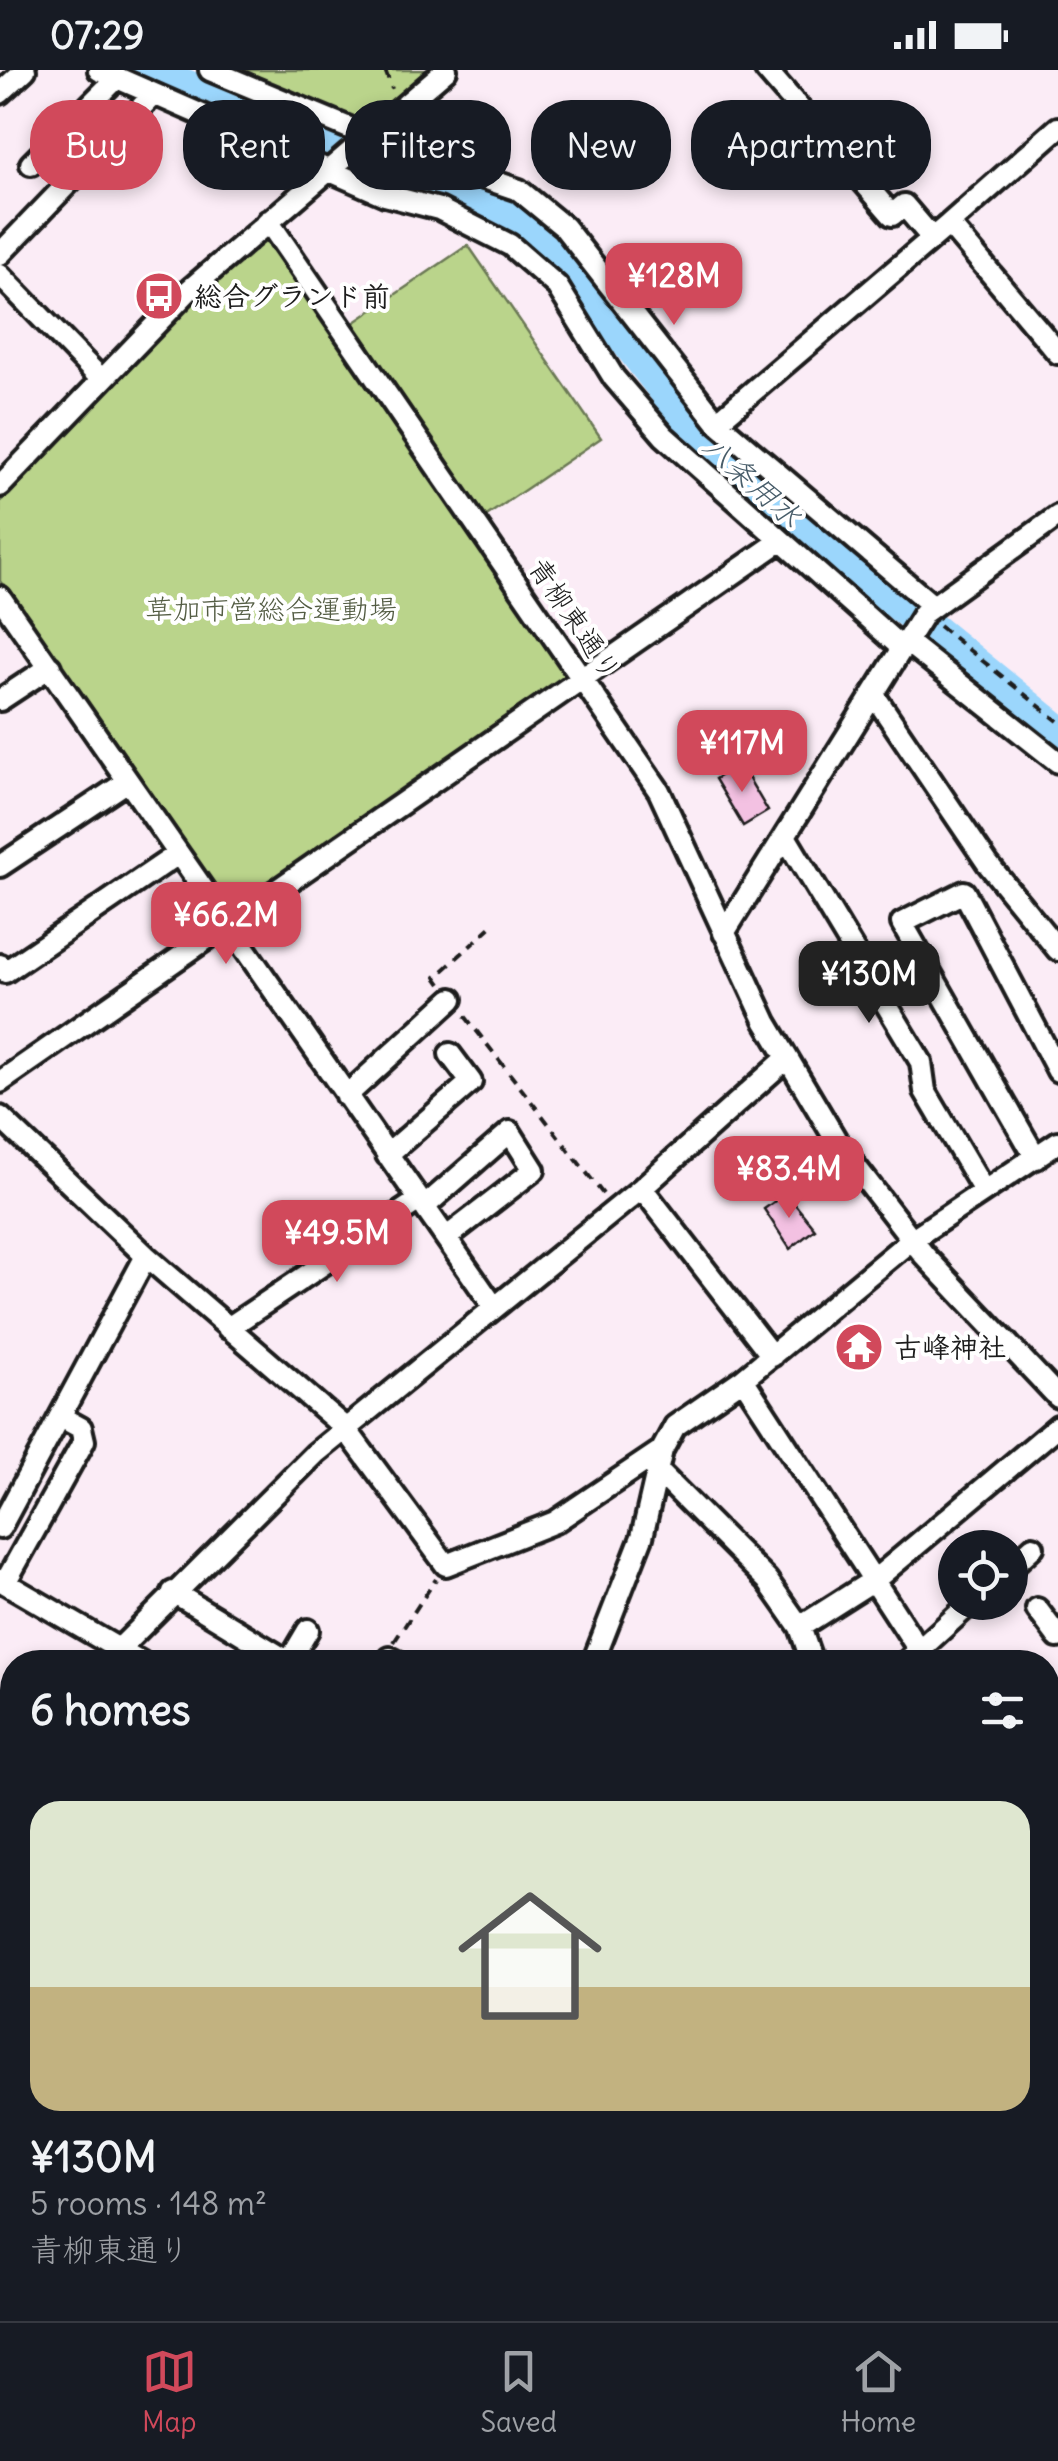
<!DOCTYPE html>
<html lang="en">
<head>
<meta charset="utf-8">
<style>
  body { margin:0; font-family:Delius,"Klee One",sans-serif; background:#242831; color:#f1f3f6; height:100vh; display:flex; flex-direction:column; font-size:38px; white-space:nowrap }
  * { box-sizing:border-box; margin:0 }
  p { font-size:32px; color:#9ea1a6 }
  .icon { flex:none; width:55px; height:55px; fill:none; stroke:currentColor; stroke-width:2; stroke-linecap:round; stroke-linejoin:round }
  .map { position:relative; flex:1; overflow:hidden }
  .drawer { position:absolute; left:0px; top:1580px; width:1060px; height:672px; display:flex; flex-direction:column; background:#171b24; border-radius:40px 40px 0 0; box-shadow:0 5px 15px #0003 }
  .drawer>* { flex:none }
  .top-card { position:absolute; left:30px; top:30px; width:1000px; height:90px; display:flex; gap:20px }
  .controls { position:absolute; left:938px; top:1460px; display:grid; gap:20px }
  .controls a { display:grid; place-items:center; width:90px; height:90px; border-radius:50%; background:#171b24; box-shadow:0 5px 15px #0003; font-size:50px }
  .price { position:absolute; translate:-50% -85px; padding:0 22px; border-radius:20px; background:#d1495b; color:#fff; font-size:32px; line-height:65px; filter:drop-shadow(0 2px 5px #0008) }
  .price::after { content:''; position:absolute; left:50%; top:60px; width:30px; height:22px; margin-left:-15px; background:inherit; clip-path:polygon(0 0,100% 0,50% 100%) }
  .price.on { background:#222; color:#fff }
  ul { padding:0; list-style:none }
  li { display:grid; align-content:center; gap:20px; height:530px; padding:0 30px }
  li+li { border-top:2px solid #363941 }
  li span { display:grid; place-items:center; height:310px; border-radius:30px; color:#555 }
  li>.icon { margin-inline-start:auto }
  span .icon { width:180px; height:180px; fill:#fffc; stroke-width:1 }
  li b { font-size:42px }
  h2 { display:flex; justify-content:space-between; align-items:center; height:120px; padding:0 30px; font-size:42px }
  .tag { padding:0 35px; border-radius:40px; background:#171b24; box-shadow:0 5px 15px #0003; font-size:35px; line-height:90px }
  .tag.on { background:#d1495b; color:#fff }
  .status { display:flex; justify-content:space-between; align-items:center; height:70px; padding:0 50px; background:#171b24; direction:ltr }
  .status svg { height:28px; fill:currentColor }
  .tab-bar { display:flex; justify-content:space-around; align-items:center; height:140px; border-top:2px solid #363941; background:#171b24; font-size:28px; color:#9ea1a6 }
  .tab-bar a { display:grid; justify-items:center; gap:5px }
  .tab-bar .on { color:#d1495b }
  .map>svg:first-child { display:block }
  .built { fill:#f9dff0 }
  .green { fill:#bad48b; stroke:#6b7854; stroke-width:2.5 }
  .lines { fill:none; stroke-linecap:round; stroke-linejoin:round }
  .river { stroke:#9bd6fc; stroke-width:35 }
  .building { fill:#f3c1e2; stroke:#1c1c1c; stroke-width:2.5 }
  .minor-casing { stroke:#1c1c1c; stroke-width:28 }
  .path { stroke:#1c1c1c; stroke-width:4; stroke-dasharray:10 8; stroke-linecap:butt }
  .minor { stroke:#fff; stroke-width:20 }
  .labels { text-anchor:middle; dominant-baseline:central; stroke-width:8; stroke-linejoin:round; paint-order:stroke }
  .poi-label { font-size:28px; font-weight:bold; fill:#1c1c1c; stroke:#fff; text-anchor:start }
  .park-label { font-size:28px; fill:#535c43; stroke:#fff }
  .street-label { font-size:28px; fill:#1c1c1c; stroke:#fff }
  .water-label { font-size:30px; font-style:italic; fill:#485d6a; stroke:#fff }
</style>
</head>
<body>
<div class="status"><b>07:29</b><svg viewBox="0 0 49 12"><path d="M0 12V9h3v3zM5 12V6h3v6zM10 12V3h3v9zM15 12V0h3v12zM26 1h20v11H26zM47 4h2v5h-2z"/></svg></div>
<div class="map">
<svg width="1058" height="2251" viewBox="0 0 1058 2251">
  <rect width="100%" height="100%" fill="#fbecf6"/>
  <filter id="ink" filterUnits="userSpaceOnUse"><feTurbulence type="fractalNoise" baseFrequency=".01" numOctaves="2"/><feDisplacementMap in="SourceGraphic" scale="20" xChannelSelector="R" yChannelSelector="G"/><feConvolveMatrix kernelMatrix="1 2 1 2 8 2 1 2 1" color-interpolation-filters="sRGB"/></filter>
  <g filter="url(#ink)">
    <path class="built" d="M 12,1773 L 12,2027 L 0,2017 L 0,1779 Z"/>
    <path class="green" d="M 232,0 L 434,0 L 367,58 Z
      M 265,169 L 571,608 L 228,843 L 0,511 L 0,432 L 199,223 Z
      M 468,175 L 601,368 L 485,447 L 352,254 Z"/>
    <g class="lines">
      <path class="river" d="M 144,0 L 503,145 L 560,184 L 718,387 L 1058,662"/>
    </g>
    <path class="building" d="M 740,694 L 768,741 L 743,756 L 715,709 Z
      M 786,1123 L 815,1159 L 790,1179 L 764,1139 Z"/>
    <g class="lines">
      <g class="minor-casing">
        <path id="minor" d="M 99,0 L 385,125 L 439,139 L 510,175 L 557,216 L 614,308 L 664,366 L 903,579
          M 210,0 L 402,80 L 519,120 L 564,157 L 717,352 L 932,535
          M 766,0 L 892,145 L 904,135 L 932,168
          M 0,23 L 25,0
          M 1058,58 L 949,154 L 1058,283
          M 31,94 L 117,8
          M 268,151 L 659,721 L 766,952 L 839,1075 L 924,1185 L 1058,1327
          M 0,184 L 154,24
          M 0,205 L 102,310
          M 717,352 L 949,154
          M 0,416 L 188,221 L 446,0
          M 0,527 L 494,1237
          M 908,573 L 1058,692
          M 874,625 L 988,794 L 1058,880
          M 0,630 L 50,597
          M 786,768 L 921,992 L 925,1021 L 984,1121
          M 0,796 L 128,711
          M 724,863 L 924,543 L 1058,446
          M 0,895 L 5,902 L 178,784
          M 0,1012 L 779,472
          M 346,1026 L 452,929
          M 0,1047 L 146,1186 L 345,1358 L 446,1495 L 555,1452 L 662,1380
          M 387,1085 L 471,1012 L 450,984
          M 1036,1088 L 902,853 L 964,822 L 1058,1001
          M 642,1118 L 772,1286
          M 424,1137 L 510,1062 L 534,1100 L 446,1168
          M 228,1258 L 419,1130
          M 743,1309 L 921,1583
          M 658,1401 L 767,1510 L 800,1557
          M 0,1458 L 146,1186
          M 1010,1498 L 1033,1477
          M 0,1510 L 141,1592
          M 5,1513 L 84,1371 L 81,1358 L 61,1347
          M 173,1522 L 289,1592
          M 1037,1539 L 1058,1567
          M 390,1588 L 398,1592
          M 106,1592 L 316,1383 L 642,1118 L 786,989
          M 289,1592 L 308,1560
          M 593,1592 L 642,1467 L 662,1380 L 675,1356 L 743,1309 L 911,1170 L 1058,1072
          M 812,1592 L 800,1557 L 877,1508 L 1058,1356
          M 906,1592 L 972,1532
          M 1048,1663 L 1058,1655
          M 0,1704 L 12,1691
          M 1049,1869 L 1058,1882
          M 1048,1932 L 1058,1951
          M 0,2165 L 12,2171
          M 139,2240 L 159,2251
          M 808,2240 L 827,2251
          M 0,2248 L 12,2225
          M 262,2251 L 268,2240
          M 524,2251 L 530,2240
          M 774,2251 L 780,2240
          M 900,2251 L 906,2240"/>
      </g>
      <path class="path" d="M 385,0 L 392,19
        M 939,556 L 1058,651
        M 441,914 L 436,907 L 493,855
        M 465,946 L 603,1124
        M 394,1572 L 436,1509
        M 1048,2081 L 1058,2074
        M 961,2251 L 975,2240"/>
      <use href="#minor" class="minor"/>
    </g>
  </g>
  <defs>
    <g id="bus-disc" transform="scale(2.5)"><circle r="9.5" fill="#d1495b" stroke="#fff"/><path d="M-5-6H5V4H4V6H2V4H-2V6H-4V4H-5ZM-3.5-4V0h7V-4ZM-3.5 1.2v1.5H-2V1.2ZM2 1.2v1.5H3.5V1.2Z" fill="#fff"/></g>
    <g id="temple-disc" transform="scale(2.5)"><circle r="9.5" fill="#d1495b" stroke="#fff"/><path d="M0-6L5-2H3V0L6.5 2.5H4V6H1.5V3h-3V6H-4V2.5H-6.5L-3 0V-2H-5Z" fill="#fff"/></g>
  </defs>
  <g fill-rule="evenodd">
    <use href="#bus-disc" x="159" y="226"/>
    <use href="#temple-disc" x="859" y="1277"/>
  </g>
  <g class="labels">
    <g class="poi-label">
      <text x="194" y="226">総合グランド前</text>
      <text x="894" y="1277">古峰神社</text>
    </g>
    <g class="park-label">
      <text x="271" y="539">草加市営総合運動場</text>
    </g>
    <g class="street-label">
      <text transform="translate(575 549) rotate(56)">青柳東通り</text>
    </g>
    <g class="water-label">
      <text transform="translate(753 411) rotate(42)">八条用水</text>
    </g>
  </g>
</svg>
<div class="controls">
<a><svg class="icon" aria-label="locate" viewBox="0 0 24 24"><circle cx="12" cy="12" r="6"/><path d="M12 2v4M12 18v4M2 12h4M18 12h4"/></svg></a>
</div>
<b class="price" style="left:674px;top:258px">¥128M</b>
<b class="price" style="left:742px;top:725px">¥117M</b>
<b class="price" style="left:226px;top:897px">¥66.2M</b>
<b class="price on" style="left:869px;top:956px">¥130M</b>
<b class="price" style="left:789px;top:1151px">¥83.4M</b>
<b class="price" style="left:337px;top:1215px">¥49.5M</b>
<div class="top-card">
<a class="tag on">Buy</a>
<a class="tag">Rent</a>
<a class="tag">Filters</a>
<a class="tag">New</a>
<a class="tag">Apartment</a>
</div>
<section class="drawer">
<h2>6 homes<svg class="icon" aria-label="filters" viewBox="0 0 24 24"><path d="M4 7h16M4 17h16"/><circle cx="9" cy="7" r="2"/><circle cx="15" cy="17" r="2"/></svg></h2>
<ul>
<li><span style="background:linear-gradient(#dfe7d0 60%,#c2b280 0)"><svg class="icon" aria-label="home" viewBox="0 0 24 24"><path d="M3 11l9-7 9 7M6 9v11h12V9"/></svg></span><div><b>¥130M</b><p>5 rooms · 148 m²</p><p>青柳東通り</p></div></li>
</ul>
</section>
</div>
<nav class="tab-bar">
<a class="on"><svg class="icon" aria-label="map" viewBox="0 0 24 24"><path d="M3 6l6-2 6 2 6-2v14l-6 2-6-2-6 2zM9 4v14M15 6v14"/></svg>Map</a>
<a><svg class="icon" aria-label="saved" viewBox="0 0 24 24"><path d="M7 4h10v16l-5-4-5 4z"/></svg>Saved</a>
<a><svg class="icon" aria-label="home" viewBox="0 0 24 24"><path d="M3 11l9-7 9 7M6 9v11h12V9"/></svg>Home</a>
</nav>
</body>
</html>
